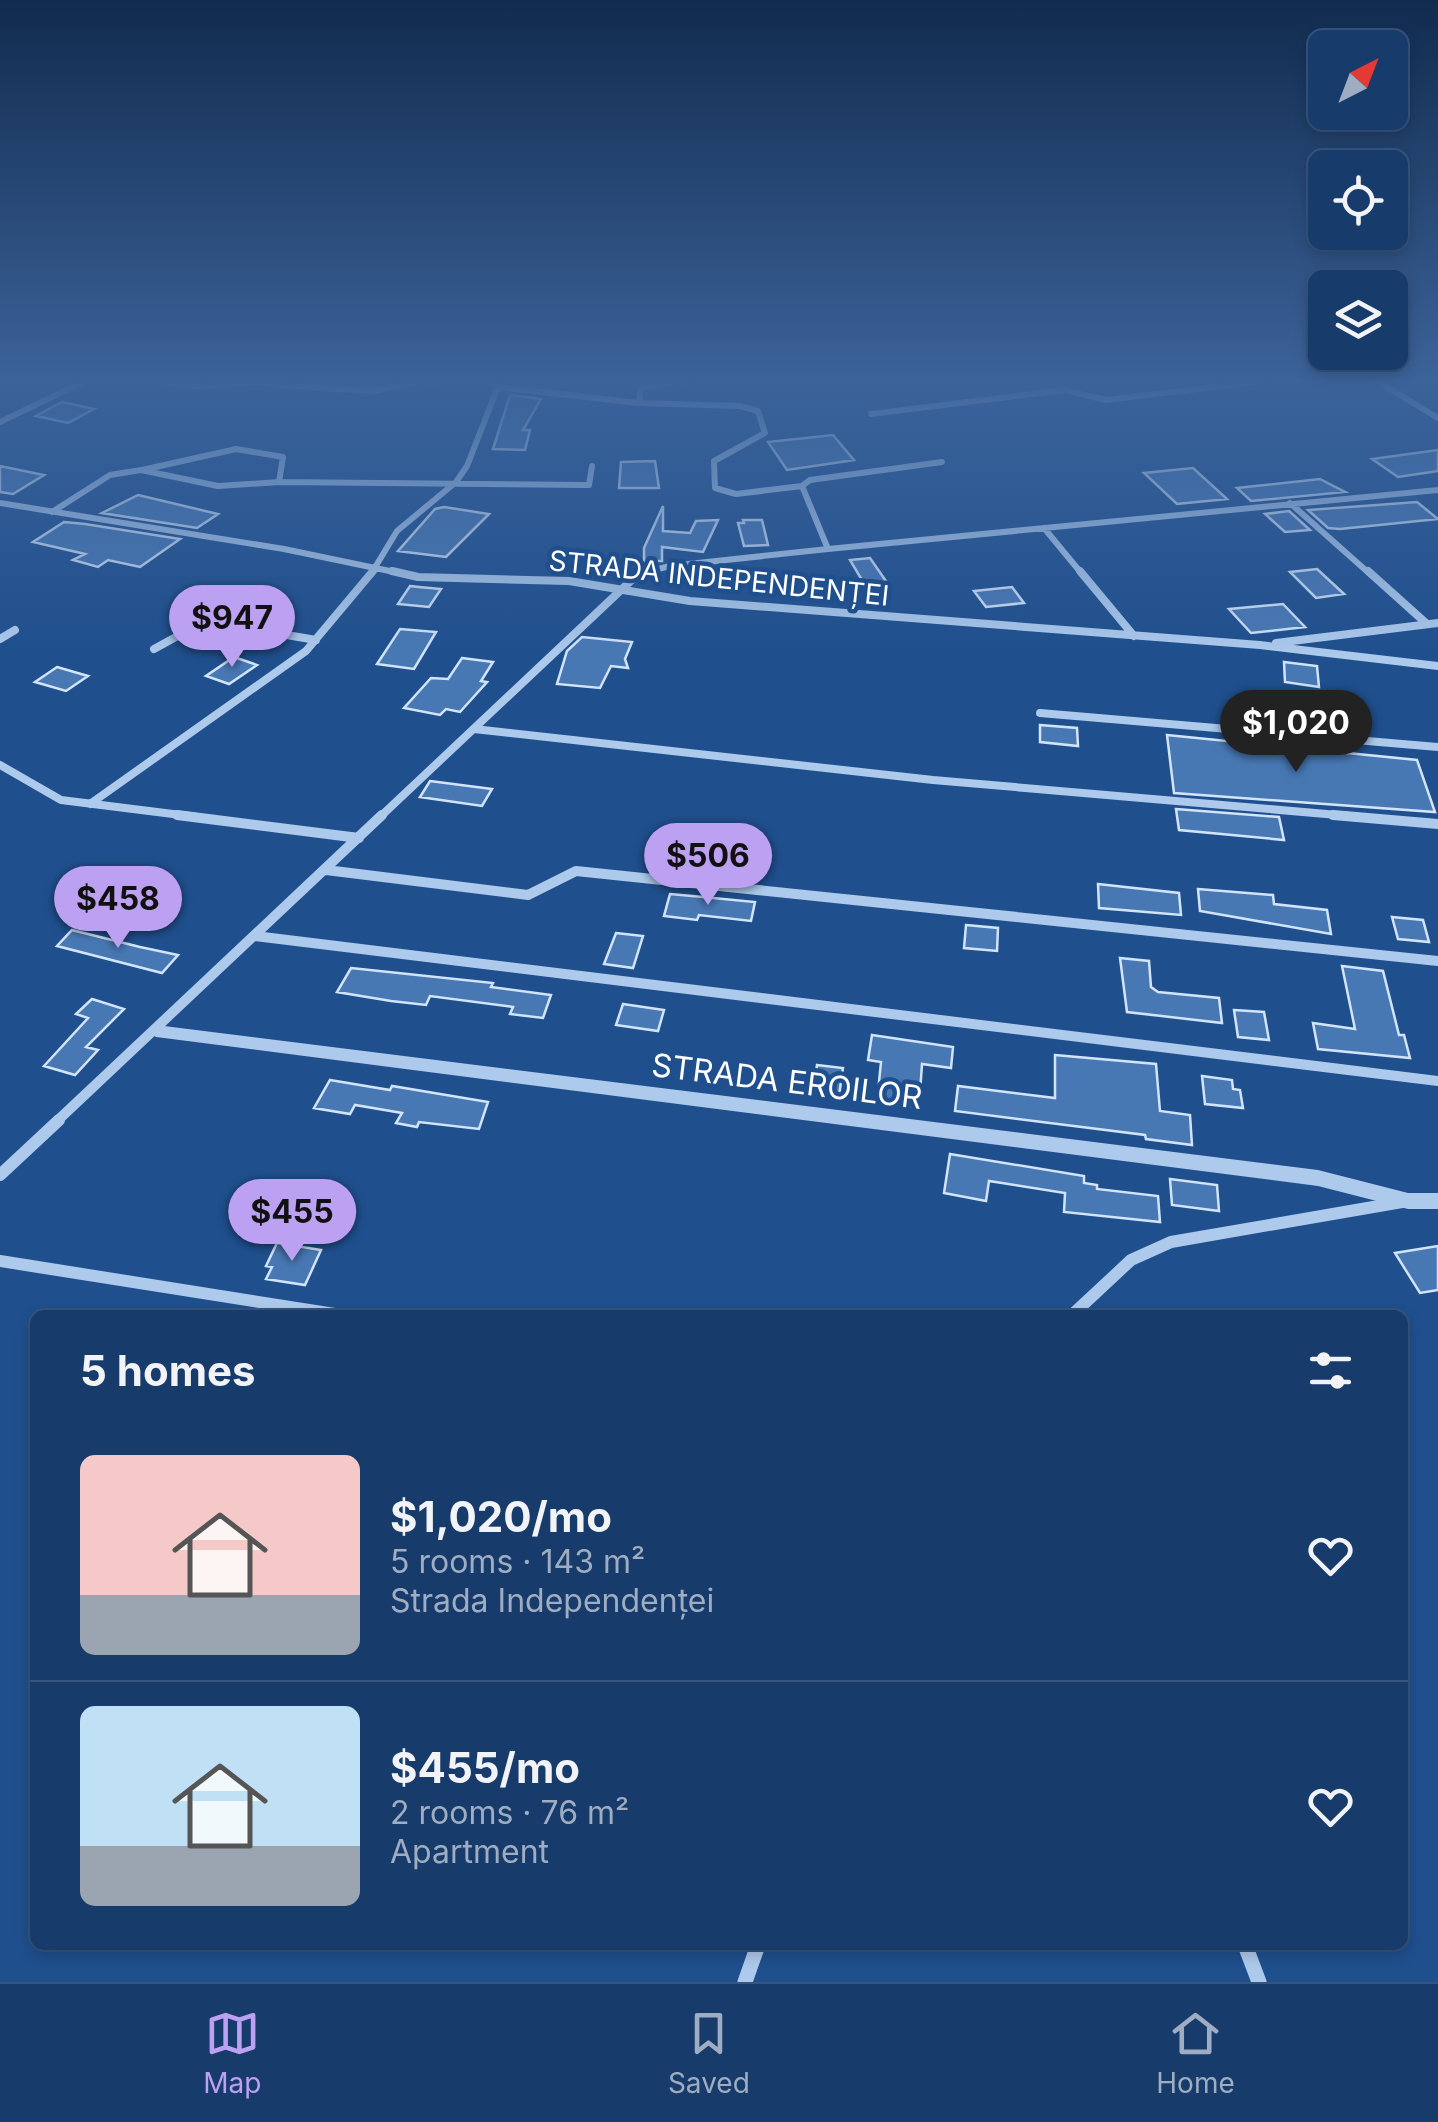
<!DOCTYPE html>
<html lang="en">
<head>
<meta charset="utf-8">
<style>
  body { margin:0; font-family:Inter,sans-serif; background:#244672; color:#f1f3f6; height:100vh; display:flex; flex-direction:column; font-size:38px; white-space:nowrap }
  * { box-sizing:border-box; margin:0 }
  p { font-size:32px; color:#9eadc1 }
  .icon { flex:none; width:55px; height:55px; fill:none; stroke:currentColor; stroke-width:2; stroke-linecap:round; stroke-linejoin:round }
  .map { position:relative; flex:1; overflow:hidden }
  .panel { position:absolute; left:30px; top:1310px; width:1378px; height:640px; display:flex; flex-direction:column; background:#173b6a; border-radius:15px; box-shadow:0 5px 15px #0003,0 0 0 2px #36557e }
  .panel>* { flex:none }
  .needle { width:65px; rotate:42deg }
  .fabs { position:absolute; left:1308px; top:30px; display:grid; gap:20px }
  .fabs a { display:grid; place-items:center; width:100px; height:100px; border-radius:15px; background:#173b6a; box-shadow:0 5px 15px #0003,0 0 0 2px #36557e; font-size:50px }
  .price { position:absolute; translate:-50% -85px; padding:0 22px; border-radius:35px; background:#bca0f2; color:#111; font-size:32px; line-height:65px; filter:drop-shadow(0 2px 5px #0008) }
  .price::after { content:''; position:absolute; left:50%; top:60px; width:30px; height:22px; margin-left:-15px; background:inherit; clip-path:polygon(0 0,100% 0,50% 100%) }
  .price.active { background:#222; color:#fff }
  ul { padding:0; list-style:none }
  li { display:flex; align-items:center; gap:30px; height:250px; padding:0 50px }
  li+li { border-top:2px solid #36557e }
  li span { display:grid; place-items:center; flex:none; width:280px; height:200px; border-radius:15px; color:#555 }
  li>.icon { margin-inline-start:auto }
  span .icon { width:120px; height:120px; fill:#fffc; stroke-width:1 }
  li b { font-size:42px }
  h2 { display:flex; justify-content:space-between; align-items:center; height:120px; padding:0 50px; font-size:42px }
  .tabs { display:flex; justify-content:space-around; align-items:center; height:140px; border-top:2px solid #36557e; background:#173b6a; font-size:28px; color:#9eadc1 }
  .tabs a { display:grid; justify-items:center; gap:5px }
  .tabs .active { color:#bca0f2 }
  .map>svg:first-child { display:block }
  .building { fill:#4878b4; stroke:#d2e4f9; stroke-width:2.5 }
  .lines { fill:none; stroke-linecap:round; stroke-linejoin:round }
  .minor-far4 { stroke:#adcaec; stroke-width:6 }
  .minor-far3 { stroke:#adcaec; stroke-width:8 }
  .minor-far2 { stroke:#adcaec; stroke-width:10 }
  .minor-far1 { stroke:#adcaec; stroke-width:12 }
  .minor { stroke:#adcaec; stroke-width:15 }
  .tertiary { fill:#adcaec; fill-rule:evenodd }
  .labels { text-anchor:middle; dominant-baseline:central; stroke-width:9; stroke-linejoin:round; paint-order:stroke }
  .far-street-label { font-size:28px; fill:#fff; stroke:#1f4f8d }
  .street-label { font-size:32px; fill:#fff; stroke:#1f4f8d }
</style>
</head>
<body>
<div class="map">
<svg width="1438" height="1982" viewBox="0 0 1438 1982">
  <rect width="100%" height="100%" fill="#1f4f8d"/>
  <path class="building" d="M 510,395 L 541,399 L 523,430 L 530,430 L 525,450 L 493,449 Z
    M 62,402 L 94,409 L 68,423 L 36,416 Z
    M 833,435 L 854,460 L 787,470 L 768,442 Z
    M 1438,450 L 1438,471 L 1398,477 L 1372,459 Z
    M 655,461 L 659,488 L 619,488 L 621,462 Z
    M 0,466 L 44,475 L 13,494 L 0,492 Z
    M 1193,468 L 1227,499 L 1177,504 L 1144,473 Z
    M 1320,479 L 1345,492 L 1251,501 L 1237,488 Z
    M 138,495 L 218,514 L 197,528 L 102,513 Z
    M 1417,502 L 1438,519 L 1340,529 L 1328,528 L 1308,510 Z
    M 663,506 L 663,531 L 690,533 L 696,521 L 718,520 L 703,552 L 662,547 L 662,561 L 644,561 L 644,548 Z
    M 444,507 L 489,514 L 446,557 L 398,551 L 435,509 Z
    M 1289,511 L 1310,530 L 1285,532 L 1265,514 Z
    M 743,520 L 762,520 L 768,545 L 744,546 L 738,523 L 744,523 Z
    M 64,522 L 85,524 L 180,539 L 140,567 L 108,560 L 98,567 L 73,560 L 85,554 L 33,542 Z
    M 870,558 L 888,584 L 866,587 L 850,560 Z
    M 1317,569 L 1344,594 L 1316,598 L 1290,572 Z
    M 410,586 L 419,587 L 441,589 L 429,607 L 398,604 Z
    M 1012,587 L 1024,603 L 986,607 L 974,591 Z
    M 1283,604 L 1305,627 L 1251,633 L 1229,609 Z
    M 400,629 L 436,632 L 414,669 L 377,664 Z
    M 582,637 L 632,642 L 625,659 L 628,668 L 611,666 L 600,688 L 557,684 L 567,651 Z
    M 234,657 L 257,665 L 229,684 L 206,676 Z
    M 462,658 L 493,662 L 481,681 L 487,682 L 460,712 L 446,709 L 440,715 L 404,708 L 431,678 L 448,679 Z
    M 1284,662 L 1317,666 L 1319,687 L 1285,682 Z
    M 57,667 L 88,676 L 66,691 L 35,682 Z
    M 1040,725 L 1077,728 L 1078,746 L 1040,742 Z
    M 1167,735 L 1417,760 L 1435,812 L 1174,793 Z
    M 430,781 L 492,789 L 482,806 L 420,797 Z
    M 1176,809 L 1279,817 L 1284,840 L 1179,830 Z
    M 1098,884 L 1179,893 L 1181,915 L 1099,908 Z
    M 1198,889 L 1273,895 L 1274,904 L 1327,910 L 1331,934 L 1200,911 Z
    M 670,894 L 703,897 L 755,902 L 751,921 L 699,915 L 697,920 L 664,916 Z
    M 1392,917 L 1423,920 L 1429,942 L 1398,939 Z
    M 966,925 L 998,928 L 997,951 L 964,948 Z
    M 72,930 L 140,947 L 178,955 L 162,973 L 57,946 Z
    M 616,933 L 643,936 L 633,968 L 604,964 Z
    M 1120,958 L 1149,961 L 1151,987 L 1158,992 L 1219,998 L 1222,1023 L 1127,1012 Z
    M 1342,966 L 1383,971 L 1399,1035 L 1404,1035 L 1410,1058 L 1318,1049 L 1313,1023 L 1355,1029 Z
    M 351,968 L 493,983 L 491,987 L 551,995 L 543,1018 L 510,1014 L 513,1007 L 430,996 L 426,1005 L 391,1001 L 337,992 Z
    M 92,999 L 124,1009 L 86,1047 L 98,1050 L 75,1075 L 44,1066 L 88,1018 L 76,1014 Z
    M 623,1004 L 664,1010 L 658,1031 L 616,1025 Z
    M 1234,1010 L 1264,1012 L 1269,1040 L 1238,1037 Z
    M 872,1035 L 953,1047 L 951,1068 L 922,1064 L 919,1107 L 877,1102 L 881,1062 L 868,1060 Z
    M 1055,1055 L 1156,1064 L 1160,1111 L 1190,1115 L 1192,1145 L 1146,1139 L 1145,1135 L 955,1111 L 958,1086 L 1055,1098 Z
    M 817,1065 L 843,1068 L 839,1096 L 813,1092 Z
    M 1202,1076 L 1232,1080 L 1233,1089 L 1240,1090 L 1243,1108 L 1205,1104 Z
    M 330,1080 L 390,1090 L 392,1086 L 488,1102 L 479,1129 L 419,1122 L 417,1127 L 396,1123 L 402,1113 L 355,1105 L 350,1114 L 314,1108 Z
    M 950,1154 L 1084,1176 L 1084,1183 L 1097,1185 L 1097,1189 L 1158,1196 L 1160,1222 L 1064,1212 L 1065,1193 L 989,1181 L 986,1201 L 944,1193 Z
    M 1170,1179 L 1217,1185 L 1219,1211 L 1172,1205 Z
    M 277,1243 L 321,1250 L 305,1285 L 266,1279 L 272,1267 L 266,1266 Z
    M 1438,1246 L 1438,1290 L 1420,1293 L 1395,1253 Z"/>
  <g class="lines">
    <path class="minor-far4" d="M 260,379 L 266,384 L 372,391 L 423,381 L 500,382
      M 1374,379 L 1438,418
      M 169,383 L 200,386 L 260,382
      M 498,387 L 639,403 L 740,406 L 758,411 L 765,433 L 714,461 L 715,488 L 736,494 L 802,486 L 828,549
      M 639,403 L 641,387 L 698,379
      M 871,414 L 1064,390 L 1106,400 L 1281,379
      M 0,422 L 89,379
      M 142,470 L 236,449 L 283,457 L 279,482
      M 802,486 L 810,480 L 942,462
      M 0,503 L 284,549 L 404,574
      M 1290,503 L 1370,574
      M 52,512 L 110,475 L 141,470 L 218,486 L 279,482 L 589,485 L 592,466
      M 1044,528 L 1082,574
      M 371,574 L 397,531 L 456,482 L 467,466 L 501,379
      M 638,574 L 670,566 L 828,549 L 1438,490"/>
    <path class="minor-far3" d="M 392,571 L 418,577 L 569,581 L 690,601 L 1260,645 L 1438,666
      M 1080,571 L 1134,636
      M 1368,571 L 1427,624
      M 0,639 L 15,630
      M 1276,643 L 1438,623
      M 154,649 L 205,621 L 316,640
      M 1040,713 L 1438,747
      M 474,729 L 933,780 L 1361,817
      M 0,765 L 61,800 L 197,817
      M 90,804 L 306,651 L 373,571
      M 380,817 L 638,574 L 648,571"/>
    <path class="minor-far2" d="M 177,815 L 359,838
      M 1333,815 L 1438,824
      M 326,870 L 528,895 L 576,871 L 1438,961
      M 255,936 L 1438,1081
      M 56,1122 L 382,815"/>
    <path class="minor-far1" d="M 0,1175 L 59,1120
      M 0,1261 L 341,1315
      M 1072,1315 L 1131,1260 L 1171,1242 L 1402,1202"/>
    <path class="minor" d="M 1245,1945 L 1259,1982
      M 745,1982 L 758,1945"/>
    <path class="tertiary" d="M 156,1025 L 1318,1170 L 1408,1193 L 1438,1193 L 1438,1209 L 1408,1209 L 1318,1186 L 156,1037 L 147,1031 Z"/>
  </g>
  <linearGradient id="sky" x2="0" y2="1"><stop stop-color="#112b4e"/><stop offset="0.58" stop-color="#3c639a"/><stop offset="1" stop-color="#3c639a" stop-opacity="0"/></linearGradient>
  <rect width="1438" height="656" fill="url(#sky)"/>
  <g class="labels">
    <g class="far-street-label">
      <text transform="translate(719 578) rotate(6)">STRADA INDEPENDENȚEI</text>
    </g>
    <g class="street-label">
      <text transform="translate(787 1081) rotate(7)">STRADA EROILOR</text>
    </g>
  </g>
</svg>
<div class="fabs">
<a><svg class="needle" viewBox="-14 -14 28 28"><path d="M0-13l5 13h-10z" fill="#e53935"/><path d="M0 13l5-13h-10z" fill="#9eadc1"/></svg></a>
<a><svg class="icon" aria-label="locate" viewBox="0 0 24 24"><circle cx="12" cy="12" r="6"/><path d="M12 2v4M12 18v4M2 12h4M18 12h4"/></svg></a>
<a><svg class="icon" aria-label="layers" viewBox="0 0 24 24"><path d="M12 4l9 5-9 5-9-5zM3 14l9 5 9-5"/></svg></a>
</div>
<b class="price" style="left:232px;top:670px">$947</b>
<b class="price active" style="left:1296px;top:775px">$1,020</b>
<b class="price" style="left:708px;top:908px">$506</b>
<b class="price" style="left:118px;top:951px">$458</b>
<b class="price" style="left:292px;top:1264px">$455</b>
<section class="panel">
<h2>5 homes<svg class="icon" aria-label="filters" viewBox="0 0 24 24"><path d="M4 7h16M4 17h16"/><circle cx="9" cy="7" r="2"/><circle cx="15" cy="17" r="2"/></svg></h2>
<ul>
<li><span style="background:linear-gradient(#f6c9c9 70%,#9aa5b1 0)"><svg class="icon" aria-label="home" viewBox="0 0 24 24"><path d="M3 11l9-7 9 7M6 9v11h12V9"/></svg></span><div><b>$1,020/mo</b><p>5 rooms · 143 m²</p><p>Strada Independenței</p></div><svg class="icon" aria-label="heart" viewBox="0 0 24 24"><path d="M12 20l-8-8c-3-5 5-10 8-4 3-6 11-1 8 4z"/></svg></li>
<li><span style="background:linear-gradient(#bfe0f5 70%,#9aa5b1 0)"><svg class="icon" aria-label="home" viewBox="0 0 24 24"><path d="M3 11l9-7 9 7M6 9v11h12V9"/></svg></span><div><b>$455/mo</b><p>2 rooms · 76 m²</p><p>Apartment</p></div><svg class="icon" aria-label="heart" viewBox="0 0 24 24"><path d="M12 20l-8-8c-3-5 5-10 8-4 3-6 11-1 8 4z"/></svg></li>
</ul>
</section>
</div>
<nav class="tabs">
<a class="active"><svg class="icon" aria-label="map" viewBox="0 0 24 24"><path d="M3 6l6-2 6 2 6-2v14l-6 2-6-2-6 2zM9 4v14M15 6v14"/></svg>Map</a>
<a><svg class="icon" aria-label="saved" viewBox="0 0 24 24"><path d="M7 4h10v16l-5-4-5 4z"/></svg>Saved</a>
<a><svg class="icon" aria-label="home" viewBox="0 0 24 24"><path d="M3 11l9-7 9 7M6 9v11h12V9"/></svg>Home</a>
</nav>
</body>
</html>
